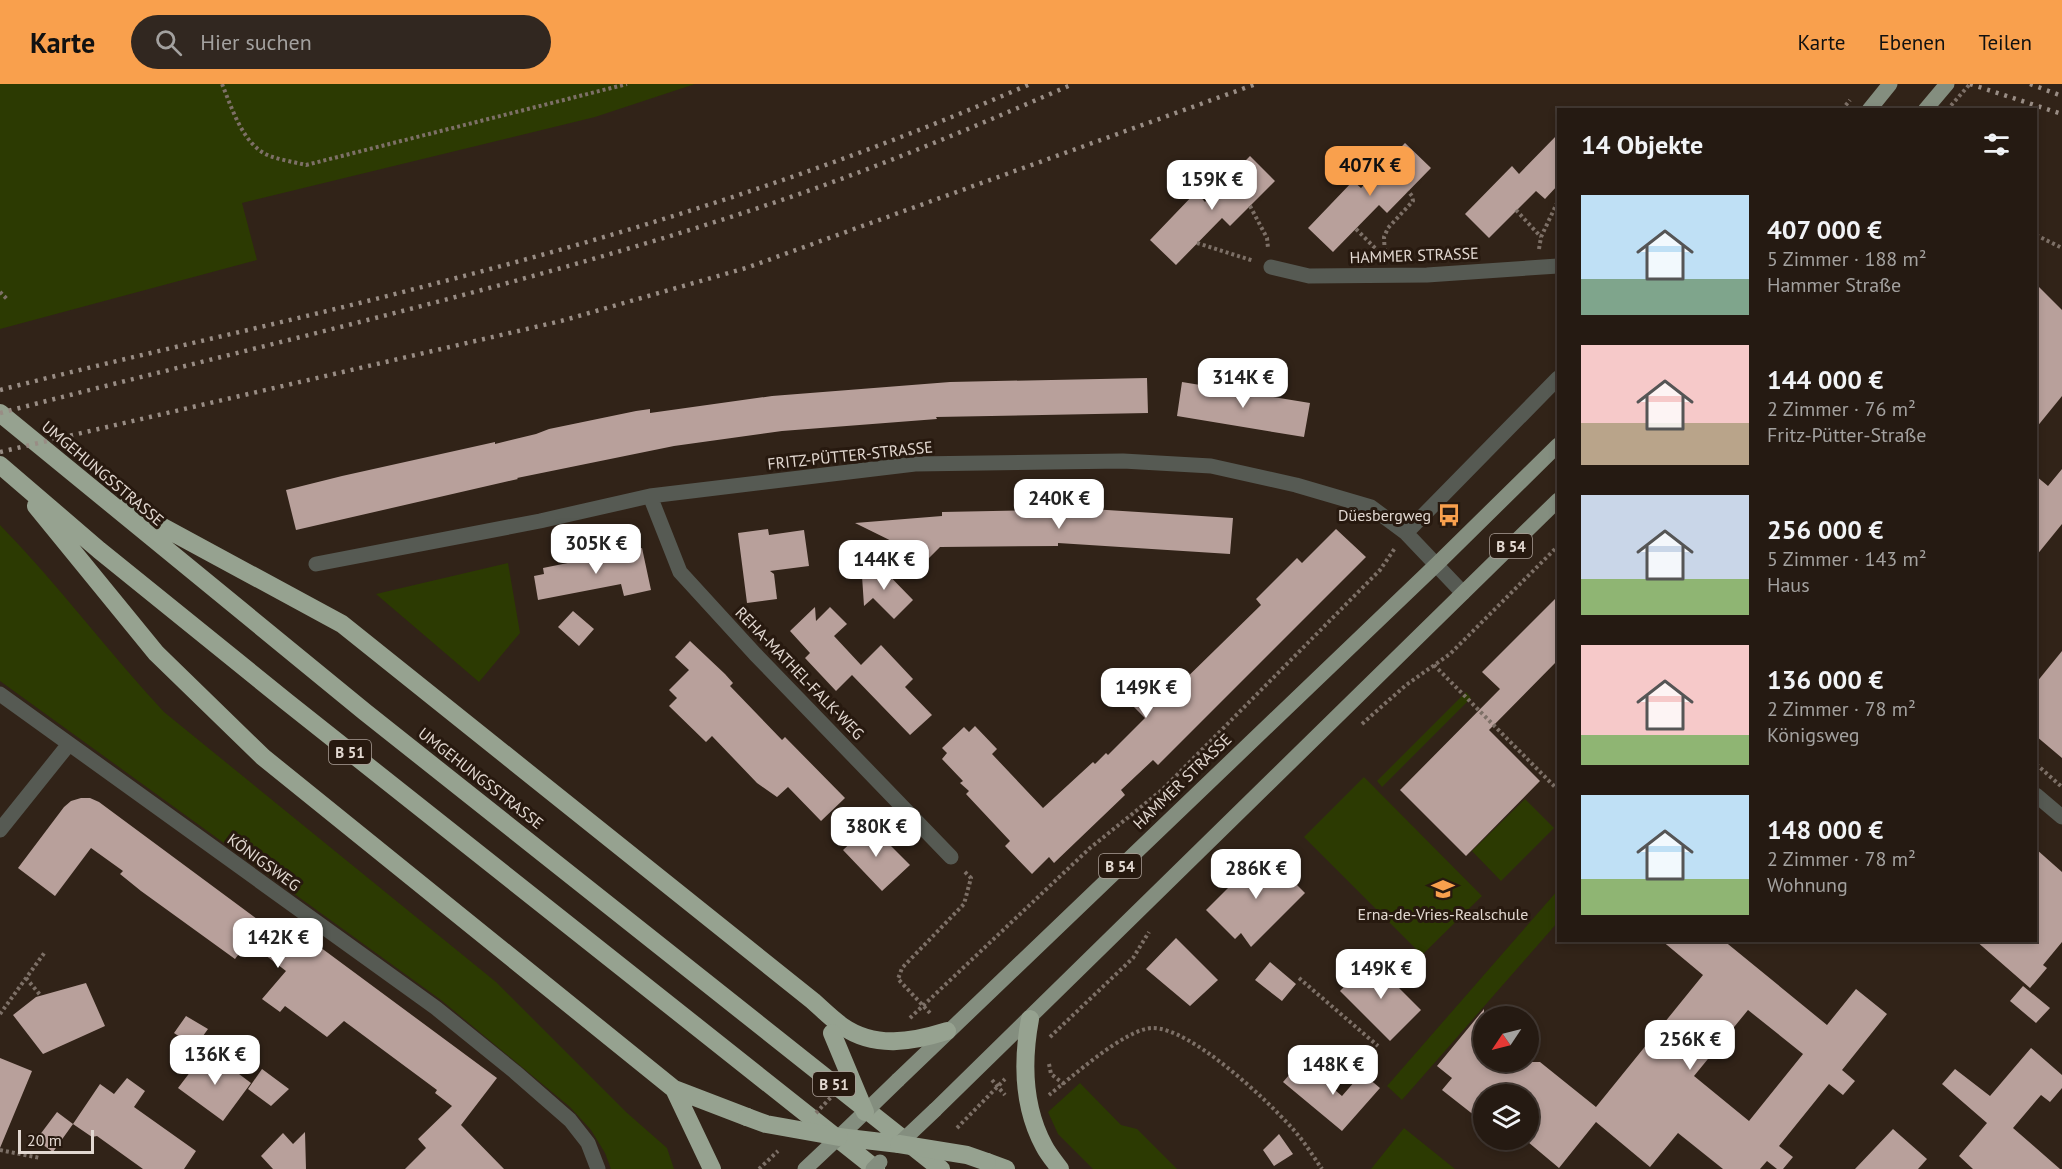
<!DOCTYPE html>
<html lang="de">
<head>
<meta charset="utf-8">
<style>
  body { margin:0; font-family:"PT Sans",sans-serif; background:#312720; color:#f1f3f6; height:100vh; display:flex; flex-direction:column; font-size:22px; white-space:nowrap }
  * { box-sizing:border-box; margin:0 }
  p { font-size:20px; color:#a3a19f }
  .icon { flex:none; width:33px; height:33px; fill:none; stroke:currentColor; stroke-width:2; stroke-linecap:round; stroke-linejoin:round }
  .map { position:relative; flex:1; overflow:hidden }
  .panel { position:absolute; left:1557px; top:24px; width:480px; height:834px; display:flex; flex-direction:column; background:#251a12; border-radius:0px; box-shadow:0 3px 9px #0003,0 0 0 2px #423832 }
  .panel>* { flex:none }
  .needle { width:39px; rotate:235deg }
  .fabs { position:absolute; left:1473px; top:922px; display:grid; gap:12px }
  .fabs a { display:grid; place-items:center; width:66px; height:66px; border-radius:50%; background:#251a12; box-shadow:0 3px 9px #0003,0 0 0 2px #423832; font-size:30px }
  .scale { position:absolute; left:18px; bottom:15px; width:76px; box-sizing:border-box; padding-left:6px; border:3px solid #e2d8d1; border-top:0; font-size:16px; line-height:21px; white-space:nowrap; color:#e2d8d1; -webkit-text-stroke:4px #27190f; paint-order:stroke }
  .price { position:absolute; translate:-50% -51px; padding:0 14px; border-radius:12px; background:#fff; color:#222; font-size:20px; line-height:39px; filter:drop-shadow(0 2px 3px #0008) }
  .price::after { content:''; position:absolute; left:50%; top:36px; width:18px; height:14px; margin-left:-9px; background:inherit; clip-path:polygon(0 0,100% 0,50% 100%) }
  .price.selected { background:#f9a04d; color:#111 }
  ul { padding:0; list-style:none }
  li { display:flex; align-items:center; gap:18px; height:150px; padding:0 24px }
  li span { display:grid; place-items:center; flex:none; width:168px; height:120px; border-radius:0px; color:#555 }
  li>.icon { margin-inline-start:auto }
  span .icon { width:72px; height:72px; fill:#fffc; stroke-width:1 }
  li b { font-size:26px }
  h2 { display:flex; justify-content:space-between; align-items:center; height:72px; padding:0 24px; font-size:26px }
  header { display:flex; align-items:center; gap:36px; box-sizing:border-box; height:84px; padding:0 30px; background:#f9a04d; color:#111 }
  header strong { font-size:28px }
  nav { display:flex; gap:33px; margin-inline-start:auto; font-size:21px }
  .search { width:420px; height:54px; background:#312720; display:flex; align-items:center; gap:15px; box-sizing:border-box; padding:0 21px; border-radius:33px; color:#a3a19f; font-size:22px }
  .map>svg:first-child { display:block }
  .green { fill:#2c3a02 }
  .building { fill:#b8a09b; fill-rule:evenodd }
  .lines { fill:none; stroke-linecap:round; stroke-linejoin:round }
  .path { stroke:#7d7067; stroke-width:4; stroke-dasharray:3 3; stroke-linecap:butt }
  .minor { stroke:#565a53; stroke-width:15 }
  .major { stroke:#848e7f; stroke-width:15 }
  .highway { stroke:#96a290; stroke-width:18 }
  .rail { stroke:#998d85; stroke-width:4.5; stroke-dasharray:3 6; stroke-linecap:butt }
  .path-bridge { stroke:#7d7067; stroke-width:4; stroke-dasharray:3 3; stroke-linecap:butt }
  .major-bridge { stroke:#848e7f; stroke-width:15 }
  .highway-bridge { stroke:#96a290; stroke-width:18 }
  .labels { text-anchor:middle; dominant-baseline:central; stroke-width:6; stroke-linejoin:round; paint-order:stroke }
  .shield { fill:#27190f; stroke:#aa9f97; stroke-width:1.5 }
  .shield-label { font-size:15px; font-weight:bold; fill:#e2d8d1 }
  .street-label { font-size:16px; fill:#e2d8d1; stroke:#27190f }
  .poi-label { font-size:16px; fill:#e2d8d1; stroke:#27190f; text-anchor:end }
</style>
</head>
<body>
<header>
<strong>Karte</strong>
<div class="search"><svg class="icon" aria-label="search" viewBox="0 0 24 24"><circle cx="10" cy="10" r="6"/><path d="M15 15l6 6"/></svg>Hier suchen</div>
<nav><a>Karte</a><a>Ebenen</a><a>Teilen</a></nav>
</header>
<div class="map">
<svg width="2062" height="1085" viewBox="0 0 2062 1085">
  <rect width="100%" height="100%" fill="#312318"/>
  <path class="green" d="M 0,0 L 695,0 L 595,33 L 242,119 L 257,176 L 0,245 Z
    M 0,441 C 58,500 107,567 164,628 L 496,898 L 626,1028 L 667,1064 L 674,1085 L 611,1085 L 605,1069 L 591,1046 L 570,1023 L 441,916 L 0,597 Z
    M 508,479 L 520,549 L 479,598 L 376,510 Z
    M 1466,608 L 1471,614 L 1382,703 L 1377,697 Z
    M 1364,693 L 1482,812 L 1422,871 L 1304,753 Z
    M 1525,715 L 1554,744 L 1501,797 L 1472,767 Z
    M 1558,806 L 1558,838 L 1402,1016 L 1387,1002 Z
    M 1080,999 L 1121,1041 L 1137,1045 L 1177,1085 L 1093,1085 L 1058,1050 L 1048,1028 Z
    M 1404,1044 L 1455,1085 L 1371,1085 Z"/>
  <path class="building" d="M 1558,50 L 1558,101 L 1545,115 L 1536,107 L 1489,154 L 1465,130 L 1512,82 L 1519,90 Z
    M 1405,59 L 1431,84 L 1387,129 L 1379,121 L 1333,168 L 1308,144 L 1353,97 L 1361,104 Z
    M 1250,72 L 1275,97 L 1230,142 L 1222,134 L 1176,181 L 1150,156 L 1196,108 L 1205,118 Z
    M 2036,200 L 2062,226 L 2062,312 L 2036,344 Z
    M 1147,294 L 1148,329 L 936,333 L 937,335 L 782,347 L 674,362 L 517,394 L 518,395 L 296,446 L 286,406 L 342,392 L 495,358 L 495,360 L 536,350 L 549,345 L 636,327 L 650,325 L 650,329 L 772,312 L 950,298 Z
    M 1182,298 L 1310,319 L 1304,353 L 1177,332 Z
    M 2062,385 L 2062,440 L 2036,472 L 2036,392 L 2048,402 Z
    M 1091,425 L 1233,434 L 1230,470 L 1058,459 L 1058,462 L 940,463 L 928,475 L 855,439 L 942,432 L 942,428 Z
    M 768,445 L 769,451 L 804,446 L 809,482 L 770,487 L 774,490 L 777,515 L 747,519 L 738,449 Z
    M 1336,445 L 1366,473 L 1158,681 L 1153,676 L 1121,706 L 1125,711 L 1054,779 L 1049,773 L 1032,790 L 1005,762 L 1010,757 L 966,710 L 969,707 L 960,699 L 963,697 L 942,675 L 947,669 L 942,664 L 964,643 L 969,648 L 975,642 L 997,665 L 992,670 L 1043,724 L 1093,678 L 1095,680 L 1106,669 L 1108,671 L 1145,634 L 1131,620 L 1149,602 L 1156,609 L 1172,608 L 1261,521 L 1256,515 L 1297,474 L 1302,479 Z
    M 642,464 L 651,506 L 624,512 L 621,500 L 538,516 L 534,492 L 544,490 L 543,484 Z
    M 876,478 L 913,516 L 894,535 L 873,514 L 864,522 L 862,492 Z
    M 1558,512 L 1558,576 L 1489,646 L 1540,697 L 1466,772 L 1400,706 L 1500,605 L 1482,588 Z
    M 815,523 L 816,537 L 830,523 L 847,540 L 834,552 L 861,581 L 881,561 L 913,595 L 905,603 L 932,631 L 910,651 L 852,591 L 836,607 L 805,574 L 810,569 L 790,547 Z
    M 573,527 L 594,545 L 579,562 L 558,543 Z
    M 690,557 L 725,590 L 733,599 L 730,602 L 782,656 L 785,653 L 845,714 L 821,737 L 788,703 L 777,713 L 757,699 L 712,652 L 706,658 L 669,622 L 677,614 L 669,606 L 689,586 L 675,573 Z
    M 2062,567 L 2062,674 L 2036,652 L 2036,599 Z
    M 81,714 L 90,714 L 99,718 L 292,861 L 301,849 L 497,994 L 461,1041 L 504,1085 L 405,1085 L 426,1064 L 418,1055 L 452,1022 L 435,1009 L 437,1006 L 344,937 L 327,953 L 285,922 L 280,928 L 262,915 L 286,887 L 248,858 L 235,875 L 141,807 L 120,790 L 123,787 L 91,764 L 55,812 L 18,784 L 64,723 L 71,717 Z
    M 870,741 L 910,781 L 882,807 L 843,766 Z
    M 2036,765 L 2062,788 L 2062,858 L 2043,881 L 2047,884 L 2030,904 L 1975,856 L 2036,856 Z
    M 1264,768 L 1305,809 L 1251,863 L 1241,849 L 1235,855 L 1206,826 Z
    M 1176,854 L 1218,896 L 1190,922 L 1146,885 Z
    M 1661,856 L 1723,856 L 1827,941 L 1856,905 L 1887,930 L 1842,986 L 1855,997 L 1843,1011 L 1829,1000 L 1779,1062 L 1793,1073 L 1783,1085 L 1777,1085 L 1767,1077 L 1760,1085 L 1723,1085 L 1678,1049 L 1650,1083 L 1596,1038 L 1559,1084 L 1528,1058 L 1528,1011 L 1484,1011 L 1484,1039 L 1442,1006 L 1452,994 L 1437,982 L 1484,925 L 1484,978 L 1540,978 L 1596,1023 L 1703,891 ZM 1748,926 L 1803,970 L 1749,1037 L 1694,992 Z
    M 1371,876 L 1421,926 L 1390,957 L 1340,907 Z
    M 1270,878 L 1296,900 L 1282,917 L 1255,896 Z
    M 86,899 L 105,942 L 43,970 L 13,931 L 36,913 Z
    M 2023,902 L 2050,924 L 2036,939 L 2010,917 Z
    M 186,932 L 208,945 L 195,963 L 174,949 Z
    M 2031,964 L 2062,991 L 2062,1004 L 2050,1018 L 2041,1011 L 2013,1044 L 2060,1085 L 1973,1085 L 1959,1072 L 1987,1039 L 1942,1000 L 1955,985 L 1990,1012 Z
    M 207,966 L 251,999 L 223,1037 L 178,1004 Z
    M 0,974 L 32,987 L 0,1064 Z
    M 1297,982 L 1314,995 L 1317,991 L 1342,1012 L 1362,989 L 1380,1004 L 1342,1047 L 1283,998 Z
    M 262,985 L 289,1005 L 271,1022 L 248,1005 Z
    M 127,994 L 145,1007 L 134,1023 L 196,1067 L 184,1085 L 143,1085 L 97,1052 L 92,1053 L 73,1040 L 100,1000 L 114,1010 Z
    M 57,1028 L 73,1040 L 53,1068 L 36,1056 Z
    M 1893,1045 L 1927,1075 L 1918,1085 L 1855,1085 Z
    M 305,1048 L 306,1085 L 273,1085 L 261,1072 L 283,1049 L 293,1060 Z
    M 1279,1050 L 1293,1070 L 1274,1082 L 1263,1066 Z"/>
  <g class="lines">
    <path class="path" d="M 222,0 C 232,24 243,62 270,72 C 281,76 294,78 306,81 L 627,0
      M 1842,26 L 1850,16
      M 1250,122 L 1267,154 L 1268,164
      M 1516,126 L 1541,153
      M 1356,145 L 1382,171
      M 2036,151 L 2062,164
      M 1197,159 L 1254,177
      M 1539,165 L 1541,153 L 1558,117
      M 1385,173 L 1384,153 L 1388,144 L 1413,117 L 1412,112 L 1408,107
      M 0,208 L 8,216
      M 1434,581 L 1558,706
      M 1362,640 L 1406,601 L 1450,570 L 1558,462
      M 2036,680 L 2062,703
      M 26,894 L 41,912
      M 1299,894 L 1378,962
      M 930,929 L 898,895 L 902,884 L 964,820 L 971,794 L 964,787
      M 0,930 L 45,868
      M 910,934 L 1090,764 L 1162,706 L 1380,486 L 1395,464
      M 1050,953 L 1133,874 L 1149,848
      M 1049,980 L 1051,990 L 1064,1000
      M 992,996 L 1005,1011
      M 1049,1011 C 1072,993 1125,945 1152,944 C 1190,943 1267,1016 1292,1044 C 1304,1057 1313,1072 1322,1085
      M 957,1044 L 1005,995
      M 0,1066 L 40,1074
      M 759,1085 L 778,1067"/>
    <path class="minor" d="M 1271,183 L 1309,192 L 1427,191 L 1558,182
      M 650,412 L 680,488 L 755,570 L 951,773
      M 1406,449 L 1558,294
      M 316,480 L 540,437 L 650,412 L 915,380 L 1123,377 L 1211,382 L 1296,401 L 1371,423 L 1406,449 L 1463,509
      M 0,610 L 436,924 L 515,988 L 570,1036 L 588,1059 L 598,1085
      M 2036,711 L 2062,733
      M 0,746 L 69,660"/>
    <path class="major" d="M 1869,26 L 1890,0
      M 1925,26 L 1947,0
      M 898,996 L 1437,480 L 1558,361
      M 935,1026 L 1558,416
      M 839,1053 L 865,1028"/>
    <path class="highway" d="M 0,329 L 365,628 L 941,1085
      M 0,381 L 99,466 L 287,618 L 876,1085
      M 36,422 L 156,569 L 263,673 L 674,1005 L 747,1033
      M 126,423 L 342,540 L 813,917 C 823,926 832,935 842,942 C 875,965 912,958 947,947
      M 1030,935 C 1022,978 1023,1023 1044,1062 C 1048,1070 1055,1078 1060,1085
      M 674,1005 L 712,1085
      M 839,1053 L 899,1060
      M 987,1078 L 1006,1085"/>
    <path class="rail" d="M 1970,0 L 2062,30
      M 2030,0 L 2062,12
      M 0,306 C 147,268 295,237 441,198 C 642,146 840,83 1030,0
      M 0,329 C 261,261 524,203 779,117 C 879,83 977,42 1073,0
      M 0,368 L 561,237 L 746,184 L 1256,0"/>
    <path class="path-bridge" d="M 1947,26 L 1970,0
      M 816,1029 L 834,1010"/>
    <path class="major-bridge" d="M 865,1028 L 898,996
      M 899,1060 L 935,1026
      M 805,1085 L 839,1053
      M 873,1085 L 880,1078"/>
    <path class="highway-bridge" d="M 832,949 L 865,1028
      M 747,1033 L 766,1040 L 839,1053
      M 899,1060 L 967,1071 L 987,1078"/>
  </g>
  <defs>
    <g id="bus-bare" transform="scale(1.8)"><path d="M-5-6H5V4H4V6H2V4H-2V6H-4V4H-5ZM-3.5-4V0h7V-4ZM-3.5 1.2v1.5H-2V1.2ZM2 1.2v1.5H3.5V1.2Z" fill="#f9a04d" stroke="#27190f" stroke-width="2.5" paint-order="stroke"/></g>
    <g id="school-bare" transform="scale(1.8)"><path d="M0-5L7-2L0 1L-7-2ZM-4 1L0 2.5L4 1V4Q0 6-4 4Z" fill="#f9a04d" stroke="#27190f" stroke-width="2.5" paint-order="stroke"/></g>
  </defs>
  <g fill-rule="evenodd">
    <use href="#bus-bare" x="1449" y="431"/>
    <use href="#school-bare" x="1443" y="805"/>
  </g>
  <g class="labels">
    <g class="shield">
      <rect x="1490" y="450" width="42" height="24" rx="4.5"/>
      <rect x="329" y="656" width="42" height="24" rx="4.5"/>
      <rect x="1099" y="770" width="42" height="24" rx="4.5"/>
      <rect x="813" y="988" width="42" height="24" rx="4.5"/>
    </g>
    <g class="shield-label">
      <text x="1511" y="462">B 54</text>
      <text x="350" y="668">B 51</text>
      <text x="1120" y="782">B 54</text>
      <text x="834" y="1000">B 51</text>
    </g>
    <g class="street-label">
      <text transform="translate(1414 171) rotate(-2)">HAMMER STRASSE</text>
      <text transform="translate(850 371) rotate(-6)">FRITZ-PÜTTER-STRASSE</text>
      <text transform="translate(103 389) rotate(40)">UMGEHUNGSSTRASSE</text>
      <text transform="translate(800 589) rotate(46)">REHA-MATHEL-FALK-WEG</text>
      <text transform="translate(481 694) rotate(38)">UMGEHUNGSSTRASSE</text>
      <text transform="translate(1182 697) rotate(-44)">HAMMER STRASSE</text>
      <text transform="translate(264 778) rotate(36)">KÖNIGSWEG</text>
    </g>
    <g class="poi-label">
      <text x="1431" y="431">Düesbergweg</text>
      <text x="1443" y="830" text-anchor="middle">Erna-de-Vries-Realschule</text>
    </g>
  </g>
</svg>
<div class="fabs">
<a><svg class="needle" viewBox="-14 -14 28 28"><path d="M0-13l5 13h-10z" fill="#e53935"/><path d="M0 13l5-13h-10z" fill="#a3a19f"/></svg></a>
<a><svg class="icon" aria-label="layers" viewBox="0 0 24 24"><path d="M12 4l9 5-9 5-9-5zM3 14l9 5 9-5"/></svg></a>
</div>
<div class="scale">20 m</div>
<b class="price selected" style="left:1370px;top:113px">407K €</b>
<b class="price" style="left:1212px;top:127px">159K €</b>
<b class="price" style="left:1243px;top:325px">314K €</b>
<b class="price" style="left:1059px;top:446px">240K €</b>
<b class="price" style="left:596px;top:491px">305K €</b>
<b class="price" style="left:884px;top:507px">144K €</b>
<b class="price" style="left:1146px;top:635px">149K €</b>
<b class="price" style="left:876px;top:774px">380K €</b>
<b class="price" style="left:1256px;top:816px">286K €</b>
<b class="price" style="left:278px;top:885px">142K €</b>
<b class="price" style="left:1381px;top:916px">149K €</b>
<b class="price" style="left:1690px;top:987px">256K €</b>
<b class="price" style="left:215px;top:1002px">136K €</b>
<b class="price" style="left:1333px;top:1012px">148K €</b>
<section class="panel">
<h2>14 Objekte<svg class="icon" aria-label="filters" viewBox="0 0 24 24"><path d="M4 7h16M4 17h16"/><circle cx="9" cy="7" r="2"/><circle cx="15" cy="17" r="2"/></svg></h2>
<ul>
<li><span style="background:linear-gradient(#bfe0f5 70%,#7fa58c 0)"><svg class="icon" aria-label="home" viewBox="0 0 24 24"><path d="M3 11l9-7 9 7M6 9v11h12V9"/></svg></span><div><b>407 000 €</b><p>5 Zimmer · 188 m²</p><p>Hammer Straße</p></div></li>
<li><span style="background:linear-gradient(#f6c9c9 65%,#b9a48a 0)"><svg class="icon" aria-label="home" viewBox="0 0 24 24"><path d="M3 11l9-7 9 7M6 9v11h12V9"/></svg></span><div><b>144 000 €</b><p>2 Zimmer · 76 m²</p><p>Fritz-Pütter-Straße</p></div></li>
<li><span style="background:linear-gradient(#c9d6e8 70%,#8fb573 0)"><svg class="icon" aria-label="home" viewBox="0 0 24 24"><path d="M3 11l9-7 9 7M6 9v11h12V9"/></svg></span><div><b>256 000 €</b><p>5 Zimmer · 143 m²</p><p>Haus</p></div></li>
<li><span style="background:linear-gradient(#f6c9c9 75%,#8fb573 0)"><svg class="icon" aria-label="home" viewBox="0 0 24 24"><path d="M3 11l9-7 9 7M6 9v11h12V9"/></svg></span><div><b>136 000 €</b><p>2 Zimmer · 78 m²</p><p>Königsweg</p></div></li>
<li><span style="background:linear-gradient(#bfe0f5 70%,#8fb573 0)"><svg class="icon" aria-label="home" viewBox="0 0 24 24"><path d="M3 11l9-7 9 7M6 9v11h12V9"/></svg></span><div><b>148 000 €</b><p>2 Zimmer · 78 m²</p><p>Wohnung</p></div></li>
</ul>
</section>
</div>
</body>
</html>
